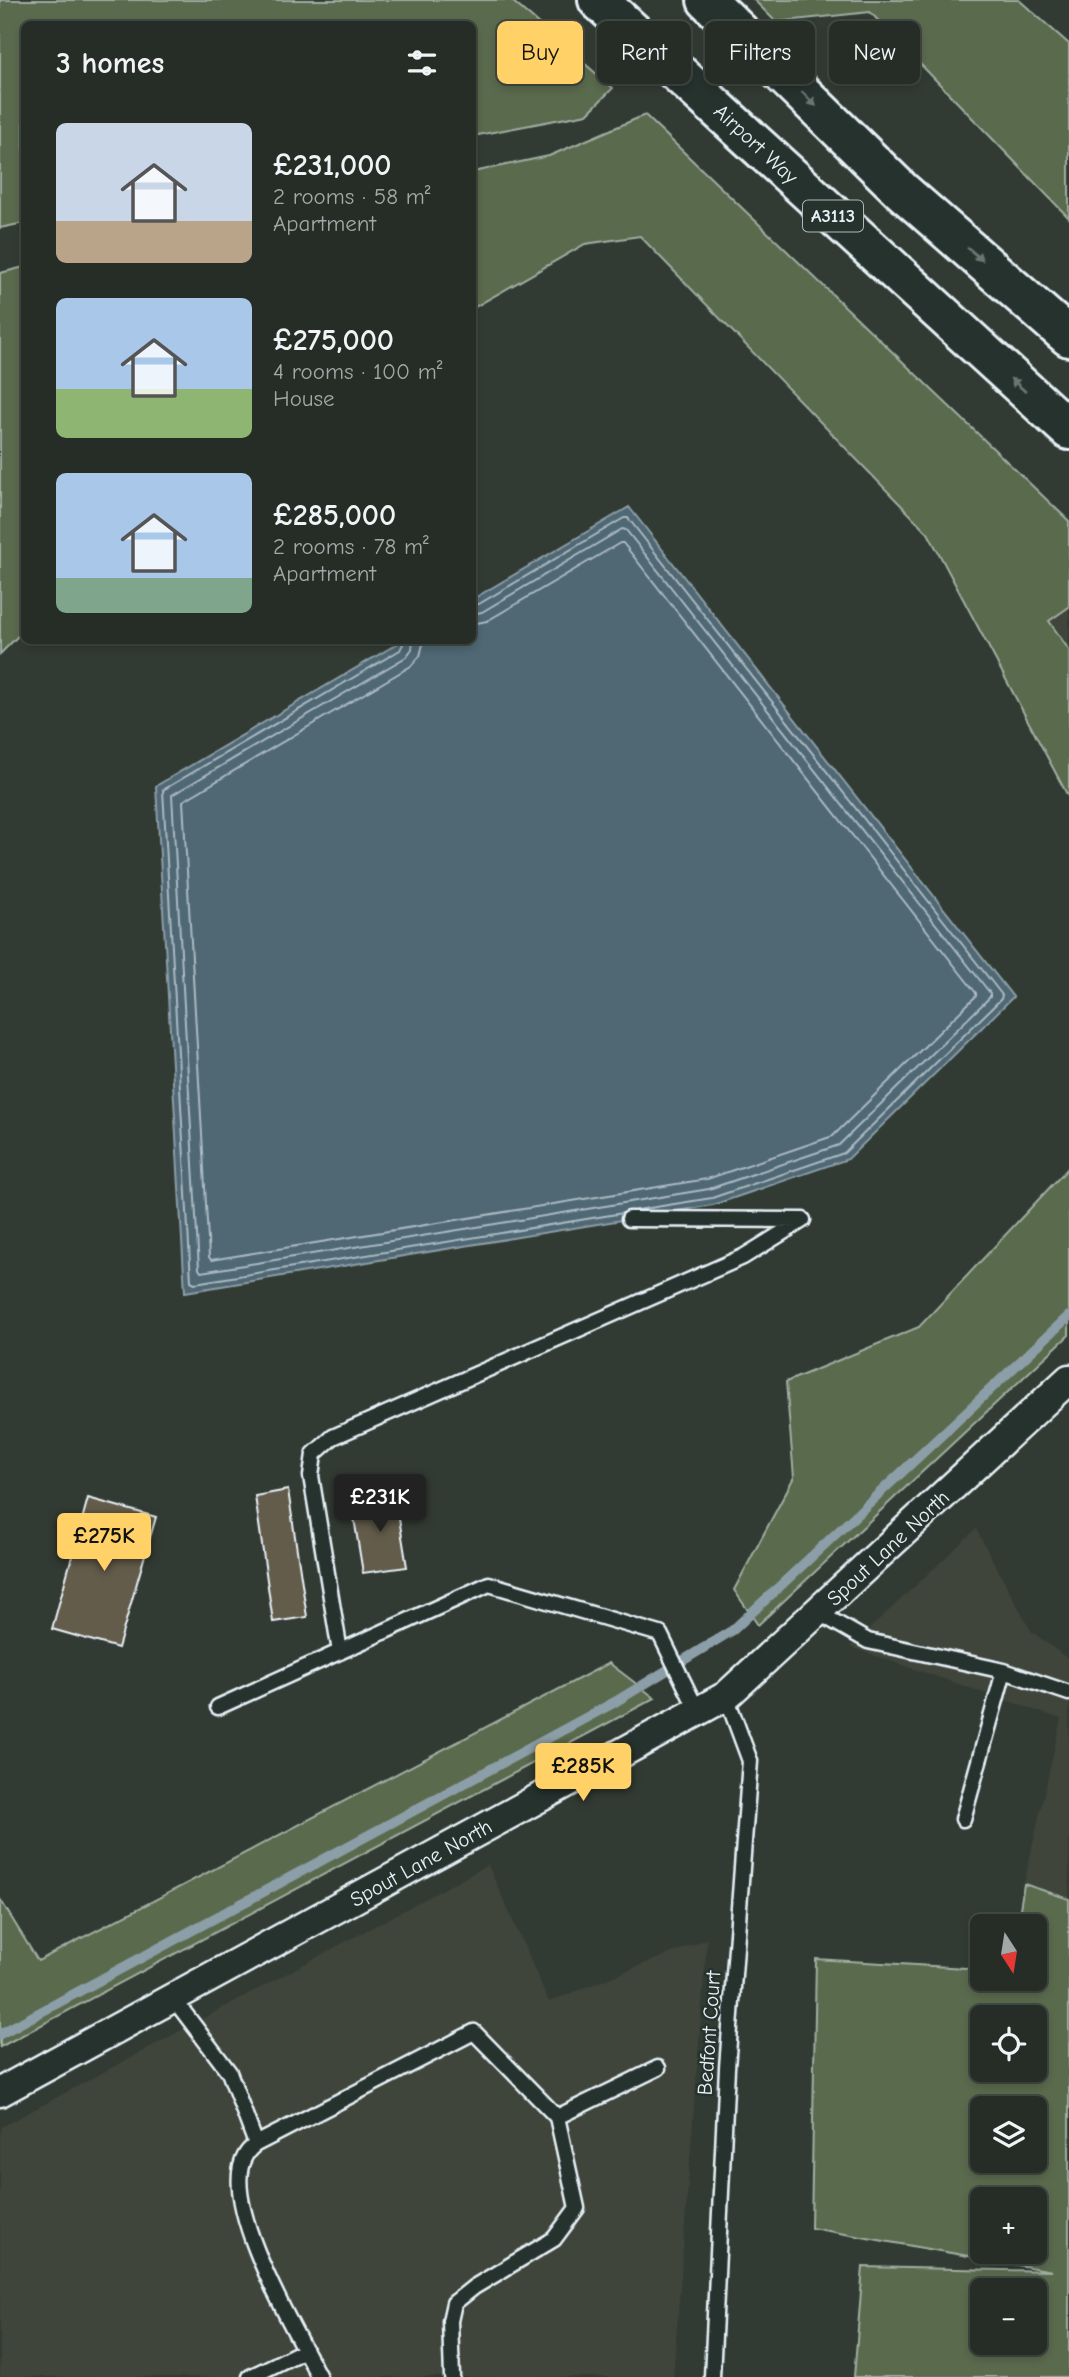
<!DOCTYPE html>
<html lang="en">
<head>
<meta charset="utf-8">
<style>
  body { margin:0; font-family:"Comic Neue",sans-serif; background:#2e342e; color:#f1f3f6; height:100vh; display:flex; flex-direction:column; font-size:26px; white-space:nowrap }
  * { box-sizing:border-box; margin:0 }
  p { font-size:23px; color:#a4a7a7 }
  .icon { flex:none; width:38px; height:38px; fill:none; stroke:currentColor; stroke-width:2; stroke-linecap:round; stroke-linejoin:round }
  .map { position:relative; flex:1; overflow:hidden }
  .side { position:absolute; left:21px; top:21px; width:455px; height:623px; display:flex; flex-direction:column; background:#262c26; border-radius:10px; box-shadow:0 4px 10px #0003,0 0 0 2px #424843 }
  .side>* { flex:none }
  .top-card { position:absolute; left:497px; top:21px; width:466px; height:63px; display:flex; gap:14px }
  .needle { width:46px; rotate:168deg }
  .buttons { position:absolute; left:970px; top:1914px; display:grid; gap:14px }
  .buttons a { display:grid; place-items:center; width:77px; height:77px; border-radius:10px; background:#262c26; box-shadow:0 4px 10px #0003,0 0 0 2px #424843; font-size:35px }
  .price { position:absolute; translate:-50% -60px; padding:0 16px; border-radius:7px; background:#ffd166; color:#111; font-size:23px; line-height:46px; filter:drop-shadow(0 2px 4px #0008) }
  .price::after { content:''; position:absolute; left:50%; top:42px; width:21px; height:16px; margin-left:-10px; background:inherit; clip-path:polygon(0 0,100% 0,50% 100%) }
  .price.current { background:#222; color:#fff }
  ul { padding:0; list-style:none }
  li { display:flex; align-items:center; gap:21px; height:175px; padding:0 35px }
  li span { display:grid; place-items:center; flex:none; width:196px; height:140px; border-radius:10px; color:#555 }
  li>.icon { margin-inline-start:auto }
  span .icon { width:84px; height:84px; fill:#fffc; stroke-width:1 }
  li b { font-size:30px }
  h2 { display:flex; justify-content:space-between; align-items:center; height:84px; padding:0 35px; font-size:30px }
  .tag { padding:0 24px; border-radius:10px; background:#262c26; box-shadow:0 4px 10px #0003,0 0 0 2px #424843; font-size:24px; line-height:63px }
  .tag.current { background:#ffd166; color:#111 }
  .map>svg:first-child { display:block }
  .built { fill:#41453a }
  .green { fill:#5a6b4e; stroke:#a1aea3; stroke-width:2; fill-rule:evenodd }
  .water { fill:#4f6773; stroke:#8c9ea8; stroke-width:2 }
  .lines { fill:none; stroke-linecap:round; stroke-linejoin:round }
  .shore { stroke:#abbac3; stroke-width:2 }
  .stream { stroke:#8c9ea8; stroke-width:10 }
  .building { fill:#645c4c; stroke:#e8f1f8; stroke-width:2 }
  .service-casing { stroke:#e8f1f8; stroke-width:19 }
  .minor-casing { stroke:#e8f1f8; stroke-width:33 }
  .trunk-casing { stroke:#e8f1f8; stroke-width:44 }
  .service { stroke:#26332d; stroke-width:14 }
  .minor { stroke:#26332d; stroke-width:28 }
  .trunk { stroke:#26332d; stroke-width:38 }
  .oneway { fill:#6a7674 }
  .labels { text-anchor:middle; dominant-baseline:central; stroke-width:5; stroke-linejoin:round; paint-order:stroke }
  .shield { fill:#26332d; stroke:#aeb8bb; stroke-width:2 }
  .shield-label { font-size:19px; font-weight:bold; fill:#e8f1f8 }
  .street-label { font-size:21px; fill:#e8f1f8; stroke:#26332d }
</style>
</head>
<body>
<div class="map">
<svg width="1069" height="2377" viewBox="0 0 1069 2377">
  <rect width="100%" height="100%" fill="#323b33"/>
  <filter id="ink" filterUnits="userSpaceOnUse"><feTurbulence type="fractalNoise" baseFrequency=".0143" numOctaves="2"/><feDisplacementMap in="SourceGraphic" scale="14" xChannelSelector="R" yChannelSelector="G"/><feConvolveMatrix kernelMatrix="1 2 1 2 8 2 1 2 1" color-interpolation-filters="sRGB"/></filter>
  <g filter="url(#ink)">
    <path class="built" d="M 1069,607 L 1069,650 L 1049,621 Z
      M 976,1529 L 1031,1631 L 1069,1660 L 1069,1899 L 1024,1884 L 1061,1719 L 850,1647 Z
      M 488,1865 L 549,2002 L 707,1939 L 673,2377 L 0,2377 L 0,2134 L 2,2127 Z"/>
    <path class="green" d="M 0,0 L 511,0 L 613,88 L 587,114 L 473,136 L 472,24 L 24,24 L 24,223 L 0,228 Z
      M 754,0 L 1019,0 L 1069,44 L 1069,218 L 870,12 L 776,22 Z
      M 645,115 L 1069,521 L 1069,607 L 1049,621 L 1069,650 L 1069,798 L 928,533 L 640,236 L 585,244 L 473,308 L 473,172 L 549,156 Z
      M 24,267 L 24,630 L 0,654 L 0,273 Z
      M 1069,1167 L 1069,1335 L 758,1625 L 734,1590 L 794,1477 L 786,1382 L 919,1327 Z
      M 609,1663 L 655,1698 L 0,2047 L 0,1899 L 38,1961 Z
      M 1024,1884 L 1069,1899 L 1069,2377 L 854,2377 L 863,2267 L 1052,2271 L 811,2228 L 816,1959 L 982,1969 L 982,1979 L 1034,1979 L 1034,1927 L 1017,1927 ZM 982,2018 L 1034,2018 L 1034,2070 L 982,2070 ZM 982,2109 L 1034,2109 L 1034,2161 L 982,2161 ZM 982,2200 L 1034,2200 L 1034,2252 L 982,2252 ZM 982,2291 L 1034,2291 L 1034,2343 L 982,2343 Z"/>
    <path class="water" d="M 629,507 L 1013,997 L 848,1159 L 713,1205 L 185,1292 L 156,786 L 402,641 L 472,640 L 473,599 Z"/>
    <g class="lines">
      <path class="shore" d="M 472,605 L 479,604 L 624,518 L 628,518 L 1002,995 L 1001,999 L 844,1153 L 712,1198 L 637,1210
        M 405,640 L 400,650 L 163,790 L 191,1281 L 195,1283 L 623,1213
        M 413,640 L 412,649 L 406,657 L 172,795 L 199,1269 L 201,1272 L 709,1189 L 839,1145 L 990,997 L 990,993 L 626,530 L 622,529 L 482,612 L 472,614
        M 424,640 L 420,656 L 411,666 L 183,801 L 209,1257 L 211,1260 L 707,1179 L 833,1136 L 976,996 L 976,993 L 623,543 L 620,543 L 487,621 L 472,624"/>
      <path class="stream" d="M 0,2034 L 615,1702 L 733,1630 L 1069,1316"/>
    </g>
    <path class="building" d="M 394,1488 L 407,1567 L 363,1573 L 353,1512 L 371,1509 L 369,1492 Z
      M 288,1490 L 307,1617 L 273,1622 L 255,1496 Z
      M 88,1498 L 156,1517 L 118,1648 L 52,1629 Z"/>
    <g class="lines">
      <g class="service-casing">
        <path id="service" d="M 819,1613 L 868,1641 L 1004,1671 L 963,1819
          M 340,1652 L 311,1476 L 314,1454 L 333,1437 L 743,1257 L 803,1220 L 629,1219
          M 1004,1671 L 1069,1693
          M 218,1707 L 489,1584 L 660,1634 L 698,1712
          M 173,1998 L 229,2072 L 256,2144 C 252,2147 247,2152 245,2156 C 218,2202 297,2334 319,2377
          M 256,2144 L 474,2032 L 557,2117 L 658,2068
          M 250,2377 L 305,2350
          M 452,2377 L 450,2321 L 454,2303 L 474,2287 L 554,2239 L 577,2208 L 557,2117
          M 712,2377 L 727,2068 L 750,1761 L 726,1696"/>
      </g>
      <g class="minor-casing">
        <path id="minor" d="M 0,2092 L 726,1696 L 1069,1379"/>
      </g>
      <g class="trunk-casing">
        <path id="trunk" d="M 598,0 L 1069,430
          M 707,0 L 902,191 L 1069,337"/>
      </g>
      <use href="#service" class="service"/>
      <use href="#minor" class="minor"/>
      <use href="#trunk" class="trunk"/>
    </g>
    <defs><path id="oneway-solid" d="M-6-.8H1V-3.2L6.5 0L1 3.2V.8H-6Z" transform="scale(1.75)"/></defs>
    <g class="oneway">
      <use href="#oneway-solid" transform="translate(809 99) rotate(45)"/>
      <use href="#oneway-solid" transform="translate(975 254) rotate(41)"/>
      <use href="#oneway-solid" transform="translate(1018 385) rotate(-138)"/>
    </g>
  </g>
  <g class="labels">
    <rect class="shield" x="803" y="200.5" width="60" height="31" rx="5"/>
    <g class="shield-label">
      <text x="833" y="216">A3113</text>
    </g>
    <g class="street-label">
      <text transform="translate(756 144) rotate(43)">Airport Way</text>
      <text transform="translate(888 1548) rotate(-43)">Spout Lane North</text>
      <text transform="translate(421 1863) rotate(-29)">Spout Lane North</text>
      <text transform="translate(709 2033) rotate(-86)">Bedfont Court</text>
    </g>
  </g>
</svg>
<div class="buttons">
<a><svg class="needle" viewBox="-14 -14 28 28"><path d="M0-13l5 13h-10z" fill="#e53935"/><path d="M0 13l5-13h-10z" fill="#a4a7a7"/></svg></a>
<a><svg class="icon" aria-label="locate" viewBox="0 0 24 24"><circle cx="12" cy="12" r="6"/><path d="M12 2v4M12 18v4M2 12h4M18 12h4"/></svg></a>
<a><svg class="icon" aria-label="layers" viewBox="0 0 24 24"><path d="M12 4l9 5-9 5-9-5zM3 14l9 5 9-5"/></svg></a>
<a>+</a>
<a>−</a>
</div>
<b class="price current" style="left:380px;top:1534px">£231K</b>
<b class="price" style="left:104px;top:1573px">£275K</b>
<b class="price" style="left:583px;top:1803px">£285K</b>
<div class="top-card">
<a class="tag current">Buy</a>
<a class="tag">Rent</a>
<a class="tag">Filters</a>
<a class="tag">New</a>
</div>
<section class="side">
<h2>3 homes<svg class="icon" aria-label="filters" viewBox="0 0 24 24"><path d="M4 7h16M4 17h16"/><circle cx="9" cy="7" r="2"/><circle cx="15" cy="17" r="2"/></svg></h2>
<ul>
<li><span style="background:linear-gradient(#c9d6e8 70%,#b9a48a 0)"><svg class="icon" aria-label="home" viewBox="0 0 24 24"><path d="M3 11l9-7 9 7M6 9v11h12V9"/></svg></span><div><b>£231,000</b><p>2 rooms · 58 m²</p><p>Apartment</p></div></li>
<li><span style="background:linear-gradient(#a9c7e8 65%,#8fb573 0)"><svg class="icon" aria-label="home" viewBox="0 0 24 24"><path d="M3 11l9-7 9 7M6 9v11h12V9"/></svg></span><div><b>£275,000</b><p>4 rooms · 100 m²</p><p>House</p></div></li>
<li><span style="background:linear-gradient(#a9c7e8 75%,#7fa58c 0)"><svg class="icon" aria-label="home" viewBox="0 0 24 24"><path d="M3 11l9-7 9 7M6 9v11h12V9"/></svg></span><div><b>£285,000</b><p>2 rooms · 78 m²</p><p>Apartment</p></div></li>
</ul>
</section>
</div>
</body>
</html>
